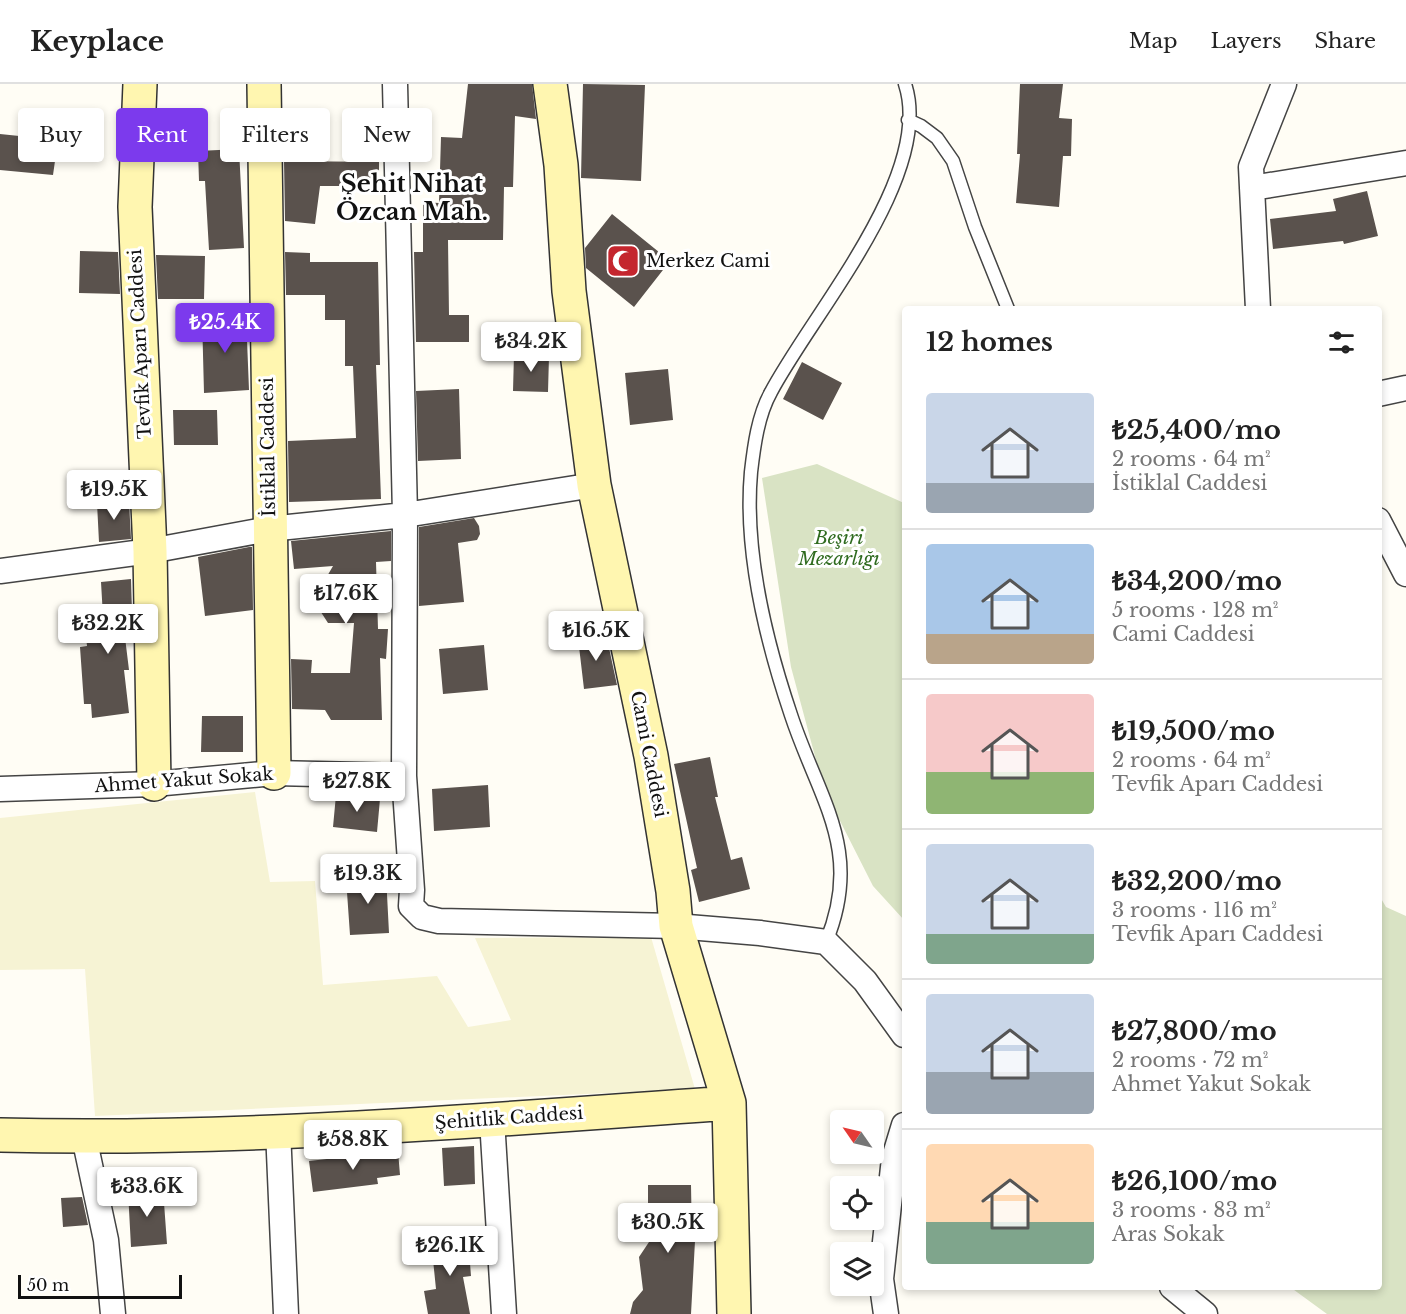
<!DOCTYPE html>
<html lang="en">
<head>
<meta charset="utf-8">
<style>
  body { margin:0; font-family:"Libre Baskerville",serif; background:#f2f2f2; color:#222; height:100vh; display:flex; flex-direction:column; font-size:22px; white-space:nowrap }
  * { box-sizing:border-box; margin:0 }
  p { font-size:20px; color:#767676 }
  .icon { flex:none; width:33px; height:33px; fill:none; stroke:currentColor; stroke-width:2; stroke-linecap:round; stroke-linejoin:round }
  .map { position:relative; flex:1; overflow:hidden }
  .panel { position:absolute; left:902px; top:222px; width:480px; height:984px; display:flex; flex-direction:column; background:#fff; border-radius:6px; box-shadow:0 3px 9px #0003 }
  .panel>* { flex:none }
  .guide { position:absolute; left:18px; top:24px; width:570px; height:54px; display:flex; gap:12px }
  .needle { width:39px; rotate:304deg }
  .fabs { position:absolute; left:830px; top:1026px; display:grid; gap:12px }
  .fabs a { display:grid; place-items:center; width:54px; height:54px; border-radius:6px; background:#fff; box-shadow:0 3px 9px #0003; font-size:30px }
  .scale { position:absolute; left:18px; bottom:15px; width:164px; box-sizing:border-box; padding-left:6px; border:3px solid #111; border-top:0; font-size:16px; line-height:21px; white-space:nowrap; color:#111; -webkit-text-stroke:4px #fff; paint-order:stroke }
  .price { position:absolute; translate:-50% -51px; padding:0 14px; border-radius:6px; background:#fff; color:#222; font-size:20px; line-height:39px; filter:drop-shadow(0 2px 3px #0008) }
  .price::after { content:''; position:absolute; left:50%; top:36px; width:18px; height:14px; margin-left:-9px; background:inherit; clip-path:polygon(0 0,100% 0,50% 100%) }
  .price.selected { background:#7c3aed; color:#fff }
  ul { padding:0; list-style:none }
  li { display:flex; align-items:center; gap:18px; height:150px; padding:0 24px }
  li+li { border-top:2px solid #e0e0e0 }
  li span { display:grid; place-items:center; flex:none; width:168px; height:120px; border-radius:6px; color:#555 }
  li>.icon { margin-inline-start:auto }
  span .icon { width:72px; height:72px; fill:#fffc; stroke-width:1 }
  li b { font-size:26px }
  h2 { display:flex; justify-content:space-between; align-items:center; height:72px; padding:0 24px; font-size:26px }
  .pill { padding:0 21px; border-radius:6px; background:#fff; box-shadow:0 3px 9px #0003; font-size:21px; line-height:54px }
  .pill.selected { background:#7c3aed; color:#fff }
  header { display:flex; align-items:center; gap:36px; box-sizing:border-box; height:84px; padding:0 30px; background:#fff; border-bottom:2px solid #e0e0e0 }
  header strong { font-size:28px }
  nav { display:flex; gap:33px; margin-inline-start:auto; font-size:21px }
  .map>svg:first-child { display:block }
  .farmland { fill:#f6f3d4 }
  .cemetery { fill:#d9e3c4 }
  .building { fill:#5a524d }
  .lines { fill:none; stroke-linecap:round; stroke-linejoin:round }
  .lane-casing { stroke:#444; stroke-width:15 }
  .street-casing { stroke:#444; stroke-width:27 }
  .secondary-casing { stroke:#333; stroke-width:36 }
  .lane { stroke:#fff; stroke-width:12 }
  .street { stroke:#fff; stroke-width:24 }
  .secondary { stroke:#fff6b0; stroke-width:33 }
  .labels { text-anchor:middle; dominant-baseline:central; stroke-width:6; stroke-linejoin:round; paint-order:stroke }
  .poi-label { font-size:18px; fill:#111; stroke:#fff; text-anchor:start }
  .street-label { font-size:18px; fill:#111; stroke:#fff }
  .park-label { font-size:18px; font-style:italic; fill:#2f6b1f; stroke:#fff }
  .district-label { font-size:24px; font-weight:bold; fill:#111; stroke:#fff }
</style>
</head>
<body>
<header>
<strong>Keyplace</strong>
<nav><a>Map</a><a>Layers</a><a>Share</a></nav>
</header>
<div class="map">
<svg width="1406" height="1230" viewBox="0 0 1406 1230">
  <rect width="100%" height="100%" fill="#fffdf5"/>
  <path class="farmland" d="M 255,708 L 270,798 L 315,797 L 323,901 L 437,892 L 468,943 L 511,936 L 475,854 L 651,853 L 695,1005 L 95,1032 L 85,885 L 0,886 L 0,734 Z"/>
  <path class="cemetery" d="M 817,380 L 904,419 L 904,836 L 873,802 L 836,729 L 816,676 L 791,583 L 762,394 Z
    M 1379,811 L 1386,823 L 1406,832 L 1406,1230 L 1327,1230 L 1290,1203 L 1378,1203 Z"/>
  <path class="building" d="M 468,0 L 532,0 L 536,35 L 515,32 L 513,103 L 504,103 L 503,156 L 448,156 L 449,231 L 469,231 L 469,258 L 416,258 L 414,168 L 423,168 L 423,118 L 439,119 L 441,53 L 462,54 Z
    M 583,0 L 645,1 L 641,97 L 581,94 Z
    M 1020,0 L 1063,0 L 1059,34 L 1072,35 L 1071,72 L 1063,72 L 1059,123 L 1016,119 L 1020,70 L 1017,70 Z
    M 0,50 L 58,56 L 53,91 L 0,86 Z
    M 239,65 L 244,164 L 209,166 L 205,97 L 199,97 L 198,67 Z
    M 284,77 L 379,78 L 379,102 L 320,102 L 315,140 L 285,137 Z
    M 1367,107 L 1378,152 L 1344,160 L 1343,157 L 1273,165 L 1270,135 L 1336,127 L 1333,115 Z
    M 612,130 L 670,177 L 634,223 L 586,184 L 585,164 Z
    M 80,167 L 118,168 L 120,210 L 79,209 Z
    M 285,168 L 310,169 L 310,178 L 378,178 L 380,281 L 376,281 L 381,415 L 289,418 L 288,357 L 356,354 L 353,282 L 345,282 L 345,236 L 325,236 L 325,211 L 286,211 Z
    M 156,171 L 205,172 L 204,215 L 158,215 Z
    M 246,231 L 249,306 L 204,309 L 202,232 Z
    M 514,270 L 549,272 L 548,308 L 513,307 Z
    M 802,278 L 842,299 L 823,336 L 783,315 Z
    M 668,285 L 673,336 L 630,341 L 625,289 Z
    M 459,305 L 461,375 L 418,377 L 416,307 Z
    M 173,326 L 217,326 L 218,361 L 174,361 Z
    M 129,417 L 131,455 L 99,458 L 97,419 Z
    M 474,434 L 479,442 L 480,450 L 477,456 L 458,459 L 464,518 L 419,522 L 419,443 Z
    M 391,447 L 391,477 L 376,478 L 378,545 L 388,545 L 386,575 L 380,574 L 382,636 L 331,636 L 325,626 L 292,625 L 291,575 L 312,576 L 311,589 L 350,589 L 354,539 L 328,539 L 317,522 L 315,513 L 333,482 L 294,485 L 291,457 Z
    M 249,463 L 252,463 L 253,526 L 205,532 L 198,473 Z
    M 131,495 L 132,528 L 122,529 L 129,586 L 124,586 L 129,629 L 92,634 L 91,620 L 84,620 L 80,563 L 87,562 L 86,552 L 104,550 L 101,498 Z
    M 606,550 L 617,601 L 584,605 L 578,554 Z
    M 484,561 L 488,606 L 443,610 L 439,565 Z
    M 202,632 L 243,632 L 243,668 L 201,668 Z
    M 710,673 L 718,713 L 715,713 L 731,776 L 742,773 L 750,805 L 699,818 L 691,786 L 697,784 L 674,680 Z
    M 488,701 L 490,743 L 434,747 L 432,705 Z
    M 336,711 L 380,715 L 377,748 L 333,743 Z
    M 386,791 L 389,849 L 350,851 L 346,794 Z
    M 474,1062 L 475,1100 L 444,1102 L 442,1064 Z
    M 398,1067 L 400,1091 L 377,1094 L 378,1100 L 313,1108 L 309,1077 Z
    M 648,1101 L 691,1101 L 692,1157 L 695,1157 L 691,1230 L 630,1230 L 633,1218 L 643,1206 L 639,1173 L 665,1134 L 648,1135 Z
    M 163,1105 L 167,1160 L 131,1163 L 128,1107 Z
    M 82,1113 L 88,1141 L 63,1143 L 61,1114 Z
    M 468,1153 L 471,1192 L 463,1193 L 470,1230 L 428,1230 L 424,1207 L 436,1205 L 431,1156 Z"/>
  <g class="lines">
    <g class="lane-casing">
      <path id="lane" d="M 908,36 L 921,42 L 937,54 L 953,77 L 975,143 L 1008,225
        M 826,858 C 864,766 819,716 791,631 C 766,557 744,466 751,388 C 754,362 758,331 771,308 C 812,230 935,91 905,0"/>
    </g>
    <g class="street-casing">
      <path id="street" d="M 395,0 L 405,431 L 404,692 L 412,806 L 411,822 L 422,833 L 439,837 L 676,842 L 760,849 L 826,858 L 865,897 L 904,951
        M 1252,104 L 1406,79
        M 1258,225 L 1251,83 L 1284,0
        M 1378,310 L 1406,304
        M 1378,436 L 1406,490
        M 0,487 L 150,467 L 269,445 L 405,431 L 594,401
        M 0,705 L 154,700 L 274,689 L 404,692
        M 492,1036 L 504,1230
        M 278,1046 L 286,1230
        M 84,1053 L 106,1156 L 113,1230
        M 1172,1203 L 1205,1230
        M 886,1230 L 881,1195 L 894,1074 L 904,1041"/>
    </g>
    <g class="secondary-casing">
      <path id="secondary" d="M 140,0 L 135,123 L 150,467 L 154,700
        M 264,0 L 274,689
        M 550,0 L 561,81 L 569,207 L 594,401 L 651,672 L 673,807 L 676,842 L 729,1019 L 734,1230
        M 0,1051 C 243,1057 487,1036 729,1019"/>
    </g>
    <use href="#lane" class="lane"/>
    <use href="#street" class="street"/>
    <use href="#secondary" class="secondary"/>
  </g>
  <defs>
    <g id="mosque-square" transform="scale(1.725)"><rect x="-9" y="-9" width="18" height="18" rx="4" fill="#c4262e" stroke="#fff"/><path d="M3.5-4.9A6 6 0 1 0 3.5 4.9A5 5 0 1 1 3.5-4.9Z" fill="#fff"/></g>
  </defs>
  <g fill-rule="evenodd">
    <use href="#mosque-square" x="623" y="177"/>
  </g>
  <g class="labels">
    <g class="poi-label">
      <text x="646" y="177">Merkez Cami</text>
    </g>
    <g class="street-label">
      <text transform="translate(140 260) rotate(-93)">Tevfik Aparı Caddesi</text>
      <text transform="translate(268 363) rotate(-91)">İstiklal Caddesi</text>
      <text transform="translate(649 670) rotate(79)">Cami Caddesi</text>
      <text transform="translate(184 696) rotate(-4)">Ahmet Yakut Sokak</text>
      <text transform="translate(509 1034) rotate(-4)">Şehitlik Caddesi</text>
    </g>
    <g class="park-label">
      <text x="839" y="454">Beşiri<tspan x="839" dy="21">Mezarlığı</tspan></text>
    </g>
    <g class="district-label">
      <text x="412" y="99">Şehit Nihat<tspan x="412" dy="28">Özcan Mah.</tspan></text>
    </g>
  </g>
</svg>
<div class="fabs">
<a><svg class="needle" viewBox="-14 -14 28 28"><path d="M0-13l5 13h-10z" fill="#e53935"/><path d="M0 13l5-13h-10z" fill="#767676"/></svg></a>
<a><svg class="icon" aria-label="locate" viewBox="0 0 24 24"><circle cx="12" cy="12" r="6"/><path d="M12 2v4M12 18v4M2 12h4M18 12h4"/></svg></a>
<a><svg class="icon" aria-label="layers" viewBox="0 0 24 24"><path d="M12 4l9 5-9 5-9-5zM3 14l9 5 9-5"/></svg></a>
</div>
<div class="scale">50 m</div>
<b class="price selected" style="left:225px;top:270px">₺25.4K</b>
<b class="price" style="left:531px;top:289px">₺34.2K</b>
<b class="price" style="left:114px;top:437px">₺19.5K</b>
<b class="price" style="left:346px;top:541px">₺17.6K</b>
<b class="price" style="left:108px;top:571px">₺32.2K</b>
<b class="price" style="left:596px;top:578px">₺16.5K</b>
<b class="price" style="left:357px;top:729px">₺27.8K</b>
<b class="price" style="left:368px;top:821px">₺19.3K</b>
<b class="price" style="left:353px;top:1087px">₺58.8K</b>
<b class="price" style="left:147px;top:1134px">₺33.6K</b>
<b class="price" style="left:668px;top:1170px">₺30.5K</b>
<b class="price" style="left:450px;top:1193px">₺26.1K</b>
<div class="guide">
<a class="pill">Buy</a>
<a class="pill selected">Rent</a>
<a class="pill">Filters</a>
<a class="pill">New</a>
</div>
<section class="panel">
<h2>12 homes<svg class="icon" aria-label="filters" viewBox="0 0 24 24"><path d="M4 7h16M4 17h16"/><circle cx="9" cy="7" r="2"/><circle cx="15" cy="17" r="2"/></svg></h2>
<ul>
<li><span style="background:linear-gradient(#c9d6e8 75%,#9aa5b1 0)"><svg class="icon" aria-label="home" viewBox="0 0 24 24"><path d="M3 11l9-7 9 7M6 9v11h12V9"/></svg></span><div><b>₺25,400/mo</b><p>2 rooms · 64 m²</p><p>İstiklal Caddesi</p></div></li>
<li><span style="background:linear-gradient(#a9c7e8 75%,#b9a48a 0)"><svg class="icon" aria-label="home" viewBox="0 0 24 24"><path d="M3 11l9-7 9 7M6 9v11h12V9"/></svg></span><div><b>₺34,200/mo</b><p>5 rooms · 128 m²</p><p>Cami Caddesi</p></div></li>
<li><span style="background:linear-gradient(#f6c9c9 65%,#8fb573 0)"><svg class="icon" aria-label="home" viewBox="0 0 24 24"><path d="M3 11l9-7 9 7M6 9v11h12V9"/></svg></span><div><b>₺19,500/mo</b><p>2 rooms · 64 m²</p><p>Tevfik Aparı Caddesi</p></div></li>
<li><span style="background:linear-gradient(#c9d6e8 75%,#7fa58c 0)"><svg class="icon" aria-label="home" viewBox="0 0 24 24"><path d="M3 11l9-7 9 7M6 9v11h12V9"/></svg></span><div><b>₺32,200/mo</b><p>3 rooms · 116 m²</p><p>Tevfik Aparı Caddesi</p></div></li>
<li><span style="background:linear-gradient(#c9d6e8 65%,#9aa5b1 0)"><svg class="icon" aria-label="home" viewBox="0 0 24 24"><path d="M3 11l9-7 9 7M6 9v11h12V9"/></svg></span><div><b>₺27,800/mo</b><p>2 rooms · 72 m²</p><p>Ahmet Yakut Sokak</p></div></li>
<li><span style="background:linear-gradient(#ffd9b3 65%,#7fa58c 0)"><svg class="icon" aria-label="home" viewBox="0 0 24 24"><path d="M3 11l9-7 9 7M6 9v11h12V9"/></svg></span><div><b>₺26,100/mo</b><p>3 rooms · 83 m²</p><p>Aras Sokak</p></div></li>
</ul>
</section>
</div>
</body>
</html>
